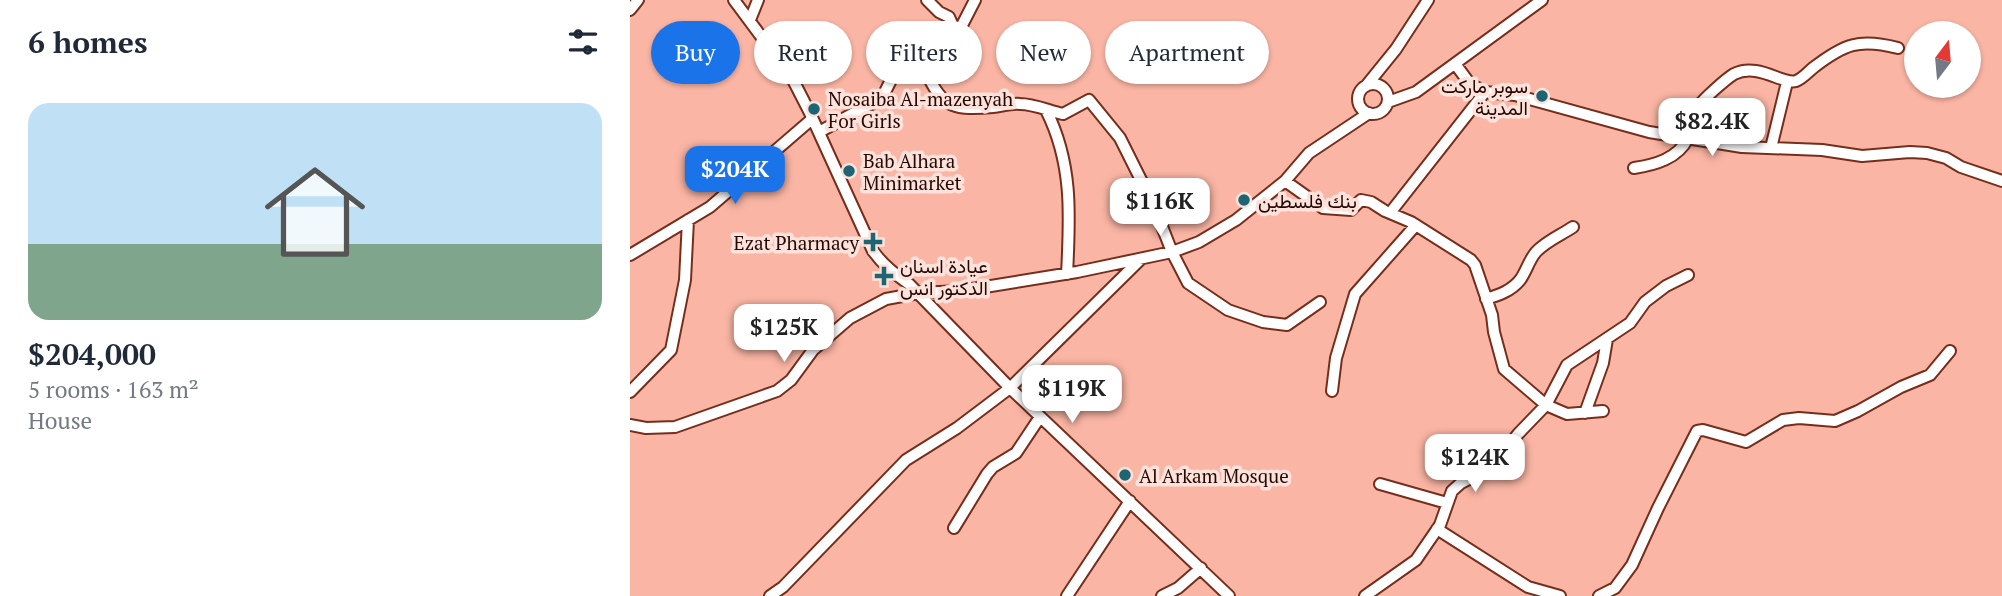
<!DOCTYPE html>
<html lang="en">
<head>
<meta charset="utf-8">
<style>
  body { margin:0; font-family:"PT Serif",Vazirmatn,serif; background:#f6f6f7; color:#1f2937; height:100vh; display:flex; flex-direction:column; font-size:26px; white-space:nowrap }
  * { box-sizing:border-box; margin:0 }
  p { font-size:23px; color:#747a83 }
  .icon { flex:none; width:38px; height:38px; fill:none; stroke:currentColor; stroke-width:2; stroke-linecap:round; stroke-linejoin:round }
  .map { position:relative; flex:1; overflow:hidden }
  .sheet { display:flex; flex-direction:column; background:#fff; width:630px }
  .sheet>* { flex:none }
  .hud { position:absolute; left:21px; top:21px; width:665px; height:63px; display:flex; gap:14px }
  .needle { width:46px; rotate:16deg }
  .buttons { position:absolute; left:1274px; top:21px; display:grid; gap:14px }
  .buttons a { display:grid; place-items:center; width:77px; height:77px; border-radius:50%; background:#fff; box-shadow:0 2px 5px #0004; font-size:35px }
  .price { position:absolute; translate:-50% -60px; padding:0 16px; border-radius:14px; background:#fff; color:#222; font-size:23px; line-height:46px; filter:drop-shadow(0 2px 4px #0008) }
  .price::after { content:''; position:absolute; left:50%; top:42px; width:21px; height:16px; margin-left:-10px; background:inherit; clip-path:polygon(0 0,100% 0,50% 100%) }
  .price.on { background:#1a73e8; color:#fff }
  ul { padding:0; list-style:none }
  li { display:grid; align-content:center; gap:14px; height:371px; padding:0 28px }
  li+li { border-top:2px solid #e0e1e3 }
  li span { display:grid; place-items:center; height:217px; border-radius:21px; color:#555 }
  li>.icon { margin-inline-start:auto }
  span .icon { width:126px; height:126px; fill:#fffc; stroke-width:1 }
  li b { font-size:30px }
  h2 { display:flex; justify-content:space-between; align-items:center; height:84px; padding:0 28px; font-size:30px }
  .chip { padding:0 24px; border-radius:32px; background:#fff; box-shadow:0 2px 5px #0004; font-size:24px; line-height:63px }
  .chip.on { background:#1a73e8; color:#fff }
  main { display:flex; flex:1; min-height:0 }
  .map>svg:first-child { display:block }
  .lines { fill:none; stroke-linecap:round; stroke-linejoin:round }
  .minor-casing { stroke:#752e1c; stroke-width:14 }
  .minor { stroke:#fff; stroke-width:10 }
  .poi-dot { fill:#1e6574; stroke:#fde2db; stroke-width:2.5 }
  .labels { text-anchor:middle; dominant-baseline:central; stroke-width:7; stroke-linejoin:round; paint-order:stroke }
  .poi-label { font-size:19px; fill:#260803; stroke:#fde2db; text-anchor:start }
</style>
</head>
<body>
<main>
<section class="sheet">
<h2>6 homes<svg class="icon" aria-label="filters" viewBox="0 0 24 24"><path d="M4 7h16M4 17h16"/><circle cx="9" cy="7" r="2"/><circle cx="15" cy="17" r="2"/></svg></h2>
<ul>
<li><span style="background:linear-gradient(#bfe0f5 65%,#7fa58c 0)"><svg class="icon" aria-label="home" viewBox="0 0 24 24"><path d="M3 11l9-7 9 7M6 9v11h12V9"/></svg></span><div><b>$204,000</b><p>5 rooms · 163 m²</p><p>House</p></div></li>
</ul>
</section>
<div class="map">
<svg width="1372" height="596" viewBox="0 0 1372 596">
  <rect width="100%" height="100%" fill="#fab5a4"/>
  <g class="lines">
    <g class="minor-casing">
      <path id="minor" d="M 104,0 L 162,78 L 180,113 L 243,251 C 253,265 265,274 279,284 L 380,388 L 599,596
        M 297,0 L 309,12 L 319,17 L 327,35
        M 0,10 L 8,0
        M 120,20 L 128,0
        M 289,59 C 311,101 312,112 363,107 C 372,106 381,103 390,104 C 404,104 419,111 433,114 L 459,100 L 490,138 L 524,206 L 542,252 L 558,283 L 598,310 L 633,322 L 657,325 L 690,302
        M 826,65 L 840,84 L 855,92 L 885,95 L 1019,132 L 1112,147 L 1192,150 L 1232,156 L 1280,152 L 1297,153 L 1316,158 L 1331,167 L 1372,181
        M728 99a15 15 0 1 1 30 0a15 15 0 1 1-30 0Z
        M 736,86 L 766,49 L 798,0
        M 758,102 L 786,92 L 912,0
        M 416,110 C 443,163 440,216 437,274
        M 189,132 L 252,98 L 262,78 L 327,35 L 345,0
        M 1141,148 L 1157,82
        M 1004,168 C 1024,165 1048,159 1058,138 C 1063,129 1061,115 1068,107 C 1073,99 1096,79 1104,74 C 1128,62 1153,85 1166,81 C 1172,79 1178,72 1183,68 C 1214,44 1229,38 1268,48
        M 655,181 L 693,208 L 721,210 L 731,200 L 741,202 L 755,211 L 781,222 L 841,260 L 845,265 L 862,315 L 864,332 L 874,369 L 916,405 L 937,365 L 1000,323 L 1015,302 L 1036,286 L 1058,275
        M 760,213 L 855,92
        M 0,255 L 80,207 L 182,119
        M 856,299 C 869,295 881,291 890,280 C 896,272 899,260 906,252 C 916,241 931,235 943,227
        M 702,391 L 706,358 L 725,294 L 786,225
        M 0,392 L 41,350 L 55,280 L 58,220
        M 955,413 L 973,363 L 977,339
        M 0,425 L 16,428 L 45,427 L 147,391 L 161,380 L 183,350 L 220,318 L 256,299 L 289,293 L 330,291 L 447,272 L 542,252 L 569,242 L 606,220 L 655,181 L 679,153 L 739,113
        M 750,484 L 817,503
        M 324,528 L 357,474 L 363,467 L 386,453 L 410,417
        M 807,529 L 898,587 L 930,596
        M 140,596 L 153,587 L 276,460 L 327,428 L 380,388 L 511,259
        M 437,596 L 500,501
        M 532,596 L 548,588 L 571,568
        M 735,596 L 786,560 L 810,525 L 822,491 L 831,483 L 862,467 L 888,434 L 916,405 L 937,414 L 973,411
        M 969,596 L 985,588 L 1002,565 L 1028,508 L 1067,431 L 1073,430 L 1116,442 L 1153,420 L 1169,418 L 1205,421 L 1228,411 L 1271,387 L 1300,375 L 1320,351"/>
    </g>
    <use href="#minor" class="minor"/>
  </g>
  <g class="poi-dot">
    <circle cx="912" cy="96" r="7"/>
    <circle cx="184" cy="109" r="7"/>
    <circle cx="219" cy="171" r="7"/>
    <circle cx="614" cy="200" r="7"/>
    <path d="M239.5 231.5h7v7h7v7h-7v7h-7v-7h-7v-7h7z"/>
    <path d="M250.5 265.5h7v7h7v7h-7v7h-7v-7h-7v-7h7z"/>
    <circle cx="495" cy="475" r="7"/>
  </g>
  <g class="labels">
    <g class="poi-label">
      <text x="898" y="85" text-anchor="end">سوبر ماركت<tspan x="898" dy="22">المدينة</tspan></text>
      <text x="198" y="98">Nosaiba Al-mazenyah<tspan x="198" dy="22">For Girls</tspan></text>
      <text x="233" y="160">Bab Alhara<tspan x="233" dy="22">Minimarket</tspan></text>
      <text x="628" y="200">بنك فلسطين</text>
      <text x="229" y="242" text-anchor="end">Ezat Pharmacy</text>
      <text x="270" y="265">عيادة اسنان<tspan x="270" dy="22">الدكتور انس</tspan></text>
      <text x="509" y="475">Al Arkam Mosque</text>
    </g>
  </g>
</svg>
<div class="buttons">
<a><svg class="needle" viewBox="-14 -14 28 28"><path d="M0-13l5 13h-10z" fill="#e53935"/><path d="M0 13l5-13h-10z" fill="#747a83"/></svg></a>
</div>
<b class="price" style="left:1082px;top:158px">$82.4K</b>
<b class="price on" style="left:105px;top:206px">$204K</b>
<b class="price" style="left:530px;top:238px">$116K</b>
<b class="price" style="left:154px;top:364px">$125K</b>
<b class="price" style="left:442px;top:425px">$119K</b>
<b class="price" style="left:845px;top:494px">$124K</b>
<div class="hud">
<a class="chip on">Buy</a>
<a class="chip">Rent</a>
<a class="chip">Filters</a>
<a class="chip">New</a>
<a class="chip">Apartment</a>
</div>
</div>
</main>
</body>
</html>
